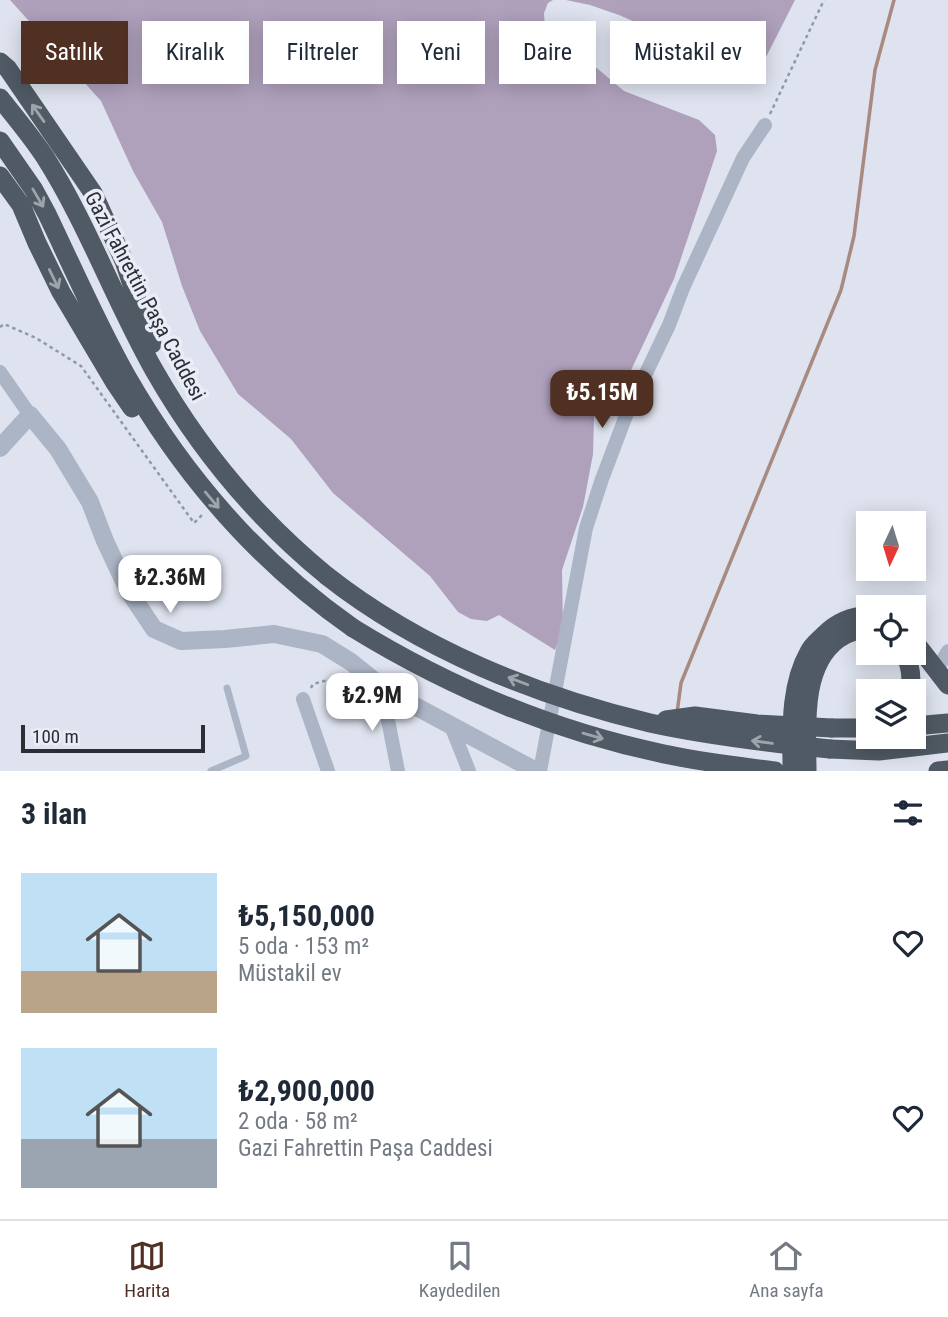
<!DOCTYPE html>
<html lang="tr">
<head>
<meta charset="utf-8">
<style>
  body { margin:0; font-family:"Roboto Condensed",sans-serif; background:#f2f2f3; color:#1f2937; height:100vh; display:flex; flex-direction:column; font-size:26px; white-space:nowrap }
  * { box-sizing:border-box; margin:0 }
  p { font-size:23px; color:#747a83 }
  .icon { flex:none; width:38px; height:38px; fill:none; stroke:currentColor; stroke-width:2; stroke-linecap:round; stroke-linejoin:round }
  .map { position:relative; height:771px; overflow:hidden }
  .sheet { display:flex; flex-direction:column; background:#fff; flex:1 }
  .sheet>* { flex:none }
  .top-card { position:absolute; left:21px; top:21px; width:906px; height:63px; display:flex; gap:14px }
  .needle { width:46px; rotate:184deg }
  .fabs { position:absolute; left:856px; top:511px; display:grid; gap:14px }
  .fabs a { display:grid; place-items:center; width:70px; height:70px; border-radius:0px; background:#fff; box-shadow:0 4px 18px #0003; font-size:35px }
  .scale { position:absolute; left:21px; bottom:18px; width:184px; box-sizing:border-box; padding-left:7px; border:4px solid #292f35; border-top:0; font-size:19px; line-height:24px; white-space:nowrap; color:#292f35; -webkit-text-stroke:5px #eaedf7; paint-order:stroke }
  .price { position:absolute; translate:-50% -60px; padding:0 16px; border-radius:14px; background:#fff; color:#222; font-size:23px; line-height:46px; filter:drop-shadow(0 2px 4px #0008) }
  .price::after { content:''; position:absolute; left:50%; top:42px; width:21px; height:16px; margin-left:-10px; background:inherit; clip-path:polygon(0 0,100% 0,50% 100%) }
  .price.on { background:#513024; color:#fff }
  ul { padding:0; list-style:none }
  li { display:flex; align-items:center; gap:21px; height:175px; padding:0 21px }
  li span { display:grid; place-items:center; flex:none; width:196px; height:140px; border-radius:0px; color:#555 }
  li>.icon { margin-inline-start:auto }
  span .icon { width:84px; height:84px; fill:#fffc; stroke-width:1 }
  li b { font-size:30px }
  h2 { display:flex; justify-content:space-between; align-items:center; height:84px; padding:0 21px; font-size:30px }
  .tag { padding:0 24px; border-radius:0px; background:#fff; box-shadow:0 4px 18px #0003; font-size:24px; line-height:63px }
  .tag.on { background:#513024; color:#fff }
  .tab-bar { display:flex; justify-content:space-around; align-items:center; height:98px; border-top:2px solid #e0e1e3; background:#fff; font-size:19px; color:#747a83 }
  .tab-bar a { display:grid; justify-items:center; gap:4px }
  .tab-bar .on { color:#513024 }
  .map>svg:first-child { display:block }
  .green { fill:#afa0bc }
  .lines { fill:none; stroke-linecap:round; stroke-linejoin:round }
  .stream { stroke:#a88a81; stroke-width:3.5 }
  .path { stroke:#8f99aa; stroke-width:2.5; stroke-dasharray:3.5 3.5; stroke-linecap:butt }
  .service { stroke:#abb5c6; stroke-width:7 }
  .minor { stroke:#abb5c6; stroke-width:14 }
  .tertiary { stroke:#abb5c6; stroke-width:18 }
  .trunk { stroke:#505a64; stroke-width:19 }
  .trunk-bridge { stroke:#505a64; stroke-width:19 }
  .oneway { stroke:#9da4ae }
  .labels { text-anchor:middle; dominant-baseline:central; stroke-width:7; stroke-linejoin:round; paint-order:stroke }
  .street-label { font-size:21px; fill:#292f35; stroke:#eaedf7 }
</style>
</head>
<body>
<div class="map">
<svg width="948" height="771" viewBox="0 0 948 771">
  <rect width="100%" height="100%" fill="#dee3ef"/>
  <path class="green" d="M 10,0 L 553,0 L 548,3 L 544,13 L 545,28 L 557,41 L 579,53 L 624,91 L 699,120 L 715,135 L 717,151 L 674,279 L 625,383 L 615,403 L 594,416 L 593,454 L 583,507 L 562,570 L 563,630 L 555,650 L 499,615 L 487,621 L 471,619 L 458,612 L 430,576 L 333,493 L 291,439 L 238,394 L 200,331 L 182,286 L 162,222 L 133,171 L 101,101 Z
    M 566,0 L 795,0 L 760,69 L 736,66 L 619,15 L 590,5 Z"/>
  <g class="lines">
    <path class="stream" d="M 677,713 L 681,683 L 841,290 L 854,236 L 875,70 L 894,0"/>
    <path class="path" d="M 770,114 L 824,0
      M 0,327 L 4,324 L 36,338 L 81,366 L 194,523 L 204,513
      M 311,688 L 313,684 L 343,676"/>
    <path class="service" d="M 211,771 L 246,756 L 227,688"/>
    <path class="minor" d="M 0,372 L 30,415
      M 936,671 L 948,651
      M 387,691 L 388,720 L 398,771
      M 303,699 L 328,771
      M 451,726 L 469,771
      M 540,771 L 586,528 L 602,479 L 627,413 L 669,325 L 683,288 L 743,158 L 765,125"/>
    <path class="tertiary" d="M 0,448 L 30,415 L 58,449 L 90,502 L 105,541 L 128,590 L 154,629 L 181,641 L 225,639 L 274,634 L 322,644 L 351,662 L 387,691 L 536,771"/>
    <path class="trunk" d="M 0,62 L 8,69 L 93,193 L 124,261 L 152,344
      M 0,98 C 16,118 32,137 45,157 C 88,225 115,301 154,370 C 199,449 256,518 327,576
      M 0,141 L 34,190 L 47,214 C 73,268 97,324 127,377 C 184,476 258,562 353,628
      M 0,176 L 21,205 L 37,243 L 61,292 L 115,383 L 132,408
      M 914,641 L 948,685
      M 904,653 C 911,665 912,678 910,691
      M 914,726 L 948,723
      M 832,728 L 868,728
      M 830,749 L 879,751 L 948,743
      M 792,771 C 792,732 789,687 809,652 C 812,645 819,640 824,635 C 836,623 851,616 868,616
      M 807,771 C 807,730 800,667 838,639 C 846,633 858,629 868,630
      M 938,771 L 948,770"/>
    <path class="trunk-bridge" d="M 327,576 C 420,649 536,696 650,723 C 709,736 770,743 830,749
      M 353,628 C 449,687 553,731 664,754 C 701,762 738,766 775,771
      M 666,720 L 695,716 L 757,724 L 832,728"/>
  </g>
  <defs><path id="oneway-shaft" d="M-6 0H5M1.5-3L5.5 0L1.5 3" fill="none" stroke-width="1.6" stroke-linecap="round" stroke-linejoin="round" transform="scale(1.75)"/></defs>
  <g class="oneway">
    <use href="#oneway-shaft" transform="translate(38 113) rotate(-125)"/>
    <use href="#oneway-shaft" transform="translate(38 198) rotate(60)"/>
    <use href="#oneway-shaft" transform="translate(54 279) rotate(64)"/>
    <use href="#oneway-shaft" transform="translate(212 500) rotate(50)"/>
    <use href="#oneway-shaft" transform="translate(518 681) rotate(-159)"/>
    <use href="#oneway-shaft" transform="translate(593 736) rotate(16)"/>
    <use href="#oneway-shaft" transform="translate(762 742) rotate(-172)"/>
  </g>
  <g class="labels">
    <g class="street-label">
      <text transform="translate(145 296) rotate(62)">Gazi Fahrettin Paşa Caddesi</text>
    </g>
  </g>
</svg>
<div class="fabs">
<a><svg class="needle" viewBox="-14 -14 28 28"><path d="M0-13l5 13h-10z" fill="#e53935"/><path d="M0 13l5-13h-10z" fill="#747a83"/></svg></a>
<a><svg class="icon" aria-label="locate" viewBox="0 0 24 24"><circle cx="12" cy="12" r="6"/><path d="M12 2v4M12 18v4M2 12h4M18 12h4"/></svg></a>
<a><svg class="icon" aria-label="layers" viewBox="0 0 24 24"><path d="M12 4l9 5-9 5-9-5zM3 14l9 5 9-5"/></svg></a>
</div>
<div class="scale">100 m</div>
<b class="price on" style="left:602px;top:430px">₺5.15M</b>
<b class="price" style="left:170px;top:615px">₺2.36M</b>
<b class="price" style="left:372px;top:733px">₺2.9M</b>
<div class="top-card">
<a class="tag on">Satılık</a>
<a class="tag">Kiralık</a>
<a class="tag">Filtreler</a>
<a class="tag">Yeni</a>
<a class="tag">Daire</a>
<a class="tag">Müstakil ev</a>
</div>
</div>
<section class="sheet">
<h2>3 ilan<svg class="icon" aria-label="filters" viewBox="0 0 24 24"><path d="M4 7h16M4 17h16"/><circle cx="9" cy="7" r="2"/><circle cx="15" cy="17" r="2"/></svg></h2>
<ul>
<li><span style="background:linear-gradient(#bfe0f5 70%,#b9a48a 0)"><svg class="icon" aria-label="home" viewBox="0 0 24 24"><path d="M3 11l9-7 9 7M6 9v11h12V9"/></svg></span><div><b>₺5,150,000</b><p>5 oda · 153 m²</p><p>Müstakil ev</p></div><svg class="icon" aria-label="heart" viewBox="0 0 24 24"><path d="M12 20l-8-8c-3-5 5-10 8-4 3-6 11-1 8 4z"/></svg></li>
<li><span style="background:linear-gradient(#bfe0f5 65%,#9aa5b1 0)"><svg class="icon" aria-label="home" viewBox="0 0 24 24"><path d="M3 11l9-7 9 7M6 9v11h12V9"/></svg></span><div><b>₺2,900,000</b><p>2 oda · 58 m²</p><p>Gazi Fahrettin Paşa Caddesi</p></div><svg class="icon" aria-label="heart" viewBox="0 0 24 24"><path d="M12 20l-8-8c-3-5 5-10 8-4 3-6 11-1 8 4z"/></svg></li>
</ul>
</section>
<nav class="tab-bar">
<a class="on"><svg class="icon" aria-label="map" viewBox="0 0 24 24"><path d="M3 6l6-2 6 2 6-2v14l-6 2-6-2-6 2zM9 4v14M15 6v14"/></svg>Harita</a>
<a><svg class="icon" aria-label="saved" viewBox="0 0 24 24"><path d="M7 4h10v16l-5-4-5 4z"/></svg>Kaydedilen</a>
<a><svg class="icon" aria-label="home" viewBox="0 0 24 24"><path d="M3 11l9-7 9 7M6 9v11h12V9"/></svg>Ana sayfa</a>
</nav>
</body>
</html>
